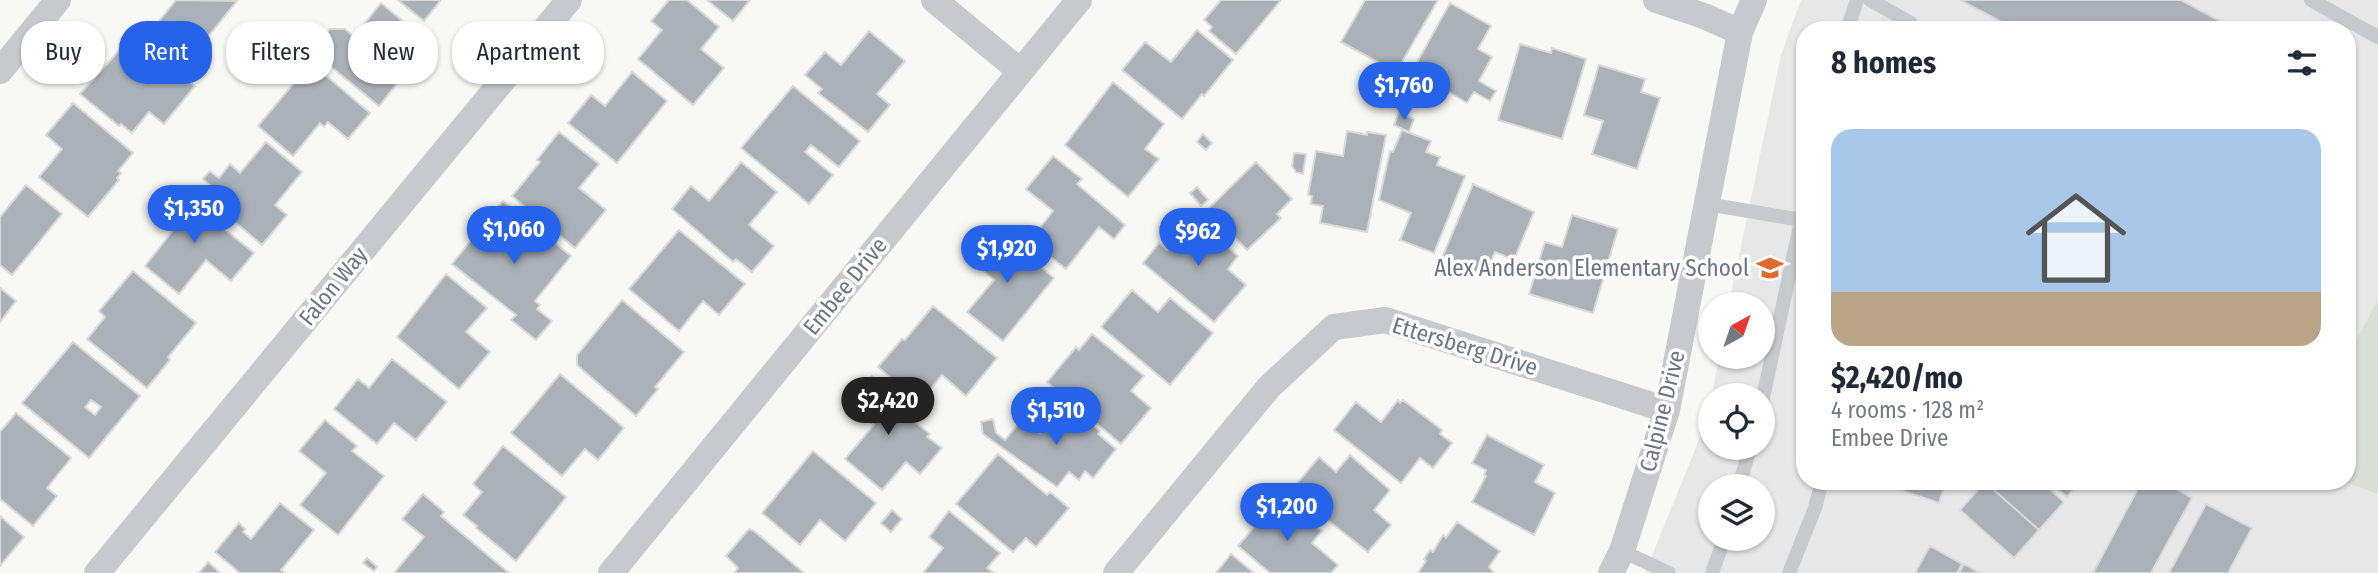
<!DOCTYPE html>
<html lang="en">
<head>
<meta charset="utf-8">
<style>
  body { margin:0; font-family:"Fira Sans Condensed",sans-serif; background:#f2f2f3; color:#1f2937; height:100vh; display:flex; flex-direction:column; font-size:26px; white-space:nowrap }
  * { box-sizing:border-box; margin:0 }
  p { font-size:23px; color:#747a83 }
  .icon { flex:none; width:38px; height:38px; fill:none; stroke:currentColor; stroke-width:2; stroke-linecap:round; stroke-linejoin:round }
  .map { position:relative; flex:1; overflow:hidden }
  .details { position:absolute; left:1796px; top:21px; width:560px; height:469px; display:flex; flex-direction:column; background:#fff; border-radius:28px; box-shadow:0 2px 5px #0004 }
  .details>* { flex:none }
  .banner { position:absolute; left:21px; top:21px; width:665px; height:63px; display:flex; gap:14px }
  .needle { width:46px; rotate:40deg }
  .tools { position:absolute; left:1698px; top:292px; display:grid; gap:14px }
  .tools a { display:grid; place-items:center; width:77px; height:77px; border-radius:50%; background:#fff; box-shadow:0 2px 5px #0004; font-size:35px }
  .price { position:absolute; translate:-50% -60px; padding:0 16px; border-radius:24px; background:#2563eb; color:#fff; font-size:23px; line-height:46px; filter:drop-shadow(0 2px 4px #0008) }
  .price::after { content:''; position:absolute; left:50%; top:42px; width:21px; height:16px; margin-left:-10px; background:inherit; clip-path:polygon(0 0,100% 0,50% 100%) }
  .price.selected { background:#222; color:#fff }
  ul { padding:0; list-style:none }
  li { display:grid; align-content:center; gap:14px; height:371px; padding:0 35px }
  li+li { border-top:2px solid #e0e1e3 }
  li span { display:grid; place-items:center; height:217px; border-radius:21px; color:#555 }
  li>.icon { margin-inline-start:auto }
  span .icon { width:126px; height:126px; fill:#fffc; stroke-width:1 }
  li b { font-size:30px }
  h2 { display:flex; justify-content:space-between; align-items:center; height:84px; padding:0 35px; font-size:30px }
  .tag { padding:0 24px; border-radius:28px; background:#fff; box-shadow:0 2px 5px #0004; font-size:24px; line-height:63px }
  .tag.selected { background:#2563eb; color:#fff }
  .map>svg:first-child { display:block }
  .built { fill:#e6e7e6; fill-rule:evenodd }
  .green { fill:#d9dfd6 }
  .building { fill:#aab1b8; stroke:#d9dad8; stroke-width:2; fill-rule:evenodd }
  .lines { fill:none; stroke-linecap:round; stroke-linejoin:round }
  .service { stroke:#c6c9cd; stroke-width:14 }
  .minor { stroke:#c6c9cd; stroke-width:26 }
  .labels { text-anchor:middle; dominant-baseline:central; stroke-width:7; stroke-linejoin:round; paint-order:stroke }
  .poi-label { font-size:23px; fill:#687586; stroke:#fff; text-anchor:end }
  .street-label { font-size:23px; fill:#687586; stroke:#fff }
</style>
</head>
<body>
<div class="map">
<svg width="2378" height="573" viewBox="0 0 2378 573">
  <rect width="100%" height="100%" fill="#f8f8f5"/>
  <path class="built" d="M 1801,0 L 2378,0 L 2378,573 L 1645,573 L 1707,420 L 1710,407 L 1710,448 L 1762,448 L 1762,396 L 1712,395 L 1719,357 L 1762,357 L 1762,304 L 1729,304 L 1781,55 ZM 1804,30 L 2347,30 L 2347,481 L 1804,481 ZM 1710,486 L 1762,486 L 1762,539 L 1710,539 Z"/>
  <path class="green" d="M 2378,300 L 2378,494 L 2342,481 L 2347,481 L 2347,357 Z"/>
  <path class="building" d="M 176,0 L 237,1 L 186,64 L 149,34 Z
    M 398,0 L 441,0 L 424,21 Z
    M 669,0 L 687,0 L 719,27 L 701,49 L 724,68 L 693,105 L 638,59 L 662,30 L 651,21 Z
    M 707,0 L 750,0 L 733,21 Z
    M 1221,0 L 1281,0 L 1236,54 L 1209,31 L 1212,27 L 1204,20 Z
    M 1365,0 L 1438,0 L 1396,72 L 1341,42 Z
    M 1960,0 L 2181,0 L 2237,30 L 2004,30 L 2007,25 Z
    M 381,3 L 417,33 L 391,65 L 403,76 L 379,106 L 329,65 L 332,61 L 315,48 L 330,29 L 345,29 L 354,37 Z
    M 1450,3 L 1491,26 L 1478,49 L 1492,57 L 1479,81 L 1496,91 L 1490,101 L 1474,92 L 1467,103 L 1444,89 L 1436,102 L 1405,84 Z
    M 1197,30 L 1233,60 L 1204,96 L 1202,94 L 1182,119 L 1122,70 L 1145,42 L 1171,62 Z
    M 869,31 L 905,61 L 877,94 L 890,105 L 868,132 L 818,93 L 822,89 L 805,75 L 825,52 L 841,65 Z
    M 133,35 L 195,86 L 164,124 L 149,112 L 132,133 L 121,124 L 119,126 L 80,94 Z
    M 1520,44 L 1551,53 L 1552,48 L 1586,59 L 1562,139 L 1498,120 Z
    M 297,51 L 370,113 L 348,139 L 328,122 L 324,127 L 320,123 L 293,156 L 258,126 L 295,82 L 280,70 Z
    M 1599,65 L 1645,79 L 1641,92 L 1660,98 L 1637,169 L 1592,154 L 1603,121 L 1584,115 Z
    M 632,72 L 667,101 L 617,163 L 568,123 L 591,95 L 605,106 Z
    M 1113,82 L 1164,124 L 1145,149 L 1159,159 L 1128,197 L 1065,145 Z
    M 793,86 L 860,141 L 839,167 L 811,145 L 805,152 L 833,175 L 809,204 L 741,148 Z
    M 73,103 L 133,153 L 118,171 L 121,173 L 117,178 L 119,180 L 88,217 L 39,177 L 62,149 L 46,135 Z
    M 1399,112 L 1414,119 L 1409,132 L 1394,125 Z
    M 1402,130 L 1431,141 L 1426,152 L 1440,157 L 1437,165 L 1465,176 L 1434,253 L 1400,240 L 1411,213 L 1379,200 L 1390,151 L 1393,152 Z
    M 1347,131 L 1367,135 L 1367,132 L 1386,135 L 1367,232 L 1320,223 L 1323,206 L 1311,204 L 1312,196 L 1308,195 L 1316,151 L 1343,156 Z
    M 559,132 L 599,164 L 579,188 L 606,210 L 575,248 L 512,196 L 540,162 L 537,160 Z
    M 1203,134 L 1212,143 L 1206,150 L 1197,142 Z
    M 266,142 L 302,172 L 275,205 L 287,215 L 262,245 L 215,205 L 223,196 L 203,179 L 210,171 L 219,178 L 230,164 L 240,173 Z
    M 1294,153 L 1306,154 L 1303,174 L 1296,172 L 1292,166 Z
    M 1053,156 L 1082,179 L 1077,184 L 1125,225 L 1114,239 L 1099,227 L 1066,269 L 1030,241 L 1053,211 L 1026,189 Z
    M 741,162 L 777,192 L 749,225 L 774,246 L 752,272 L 736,259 L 733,262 L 672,209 L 691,186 L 709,201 Z
    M 1256,162 L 1292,199 L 1277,214 L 1281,218 L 1247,250 L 1208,209 Z
    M 1473,184 L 1534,212 L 1514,260 L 1495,252 L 1485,276 L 1442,258 Z
    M 26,185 L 62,214 L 12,275 L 0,265 L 0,217 Z
    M 1197,187 L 1208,200 L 1201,206 L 1190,193 Z
    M 175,189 L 254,253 L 231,281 L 206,260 L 179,294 L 145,266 L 175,228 L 156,212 Z
    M 503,201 L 571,256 L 535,301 L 540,305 L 537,309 L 552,321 L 536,340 L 511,320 L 516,315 L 452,264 Z
    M 1190,215 L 1238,256 L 1228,269 L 1246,285 L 1214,322 L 1143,263 L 1159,243 L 1167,250 L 1172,244 L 1168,241 Z
    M 1572,215 L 1618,229 L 1593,313 L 1529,294 L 1545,242 L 1562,247 Z
    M 679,230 L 745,284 L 719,315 L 703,301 L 679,331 L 629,289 Z
    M 996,230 L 1054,278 L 1003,341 L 967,312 L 994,280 L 971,260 Z
    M 133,271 L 196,323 L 168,357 L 170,360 L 147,388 L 87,339 L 105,317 L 99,311 Z
    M 446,274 L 487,308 L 466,332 L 490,352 L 459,389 L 397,337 Z
    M 0,288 L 16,301 L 0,322 Z
    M 1132,290 L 1158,312 L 1170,298 L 1213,333 L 1170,385 L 1101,327 Z
    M 622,300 L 684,352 L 655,387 L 658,389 L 636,416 L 577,365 L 577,355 Z
    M 933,306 L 997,358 L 966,396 L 942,375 L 920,402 L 878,367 L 902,339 L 905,340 Z
    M 1092,334 L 1144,376 L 1131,391 L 1151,408 L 1121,444 L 1047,382 L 1076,347 L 1079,350 Z
    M 73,342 L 140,396 L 89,458 L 22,403 ZM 91,400 L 101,407 L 95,415 L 85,407 Z
    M 392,359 L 447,402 L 416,440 L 394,423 L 377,444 L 334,409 L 358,379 L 369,388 Z
    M 560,374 L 624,428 L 598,460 L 585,449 L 562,476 L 511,433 Z
    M 872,376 L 900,400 L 895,406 L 930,434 L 927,437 L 942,448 L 920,474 L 906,462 L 882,490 L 845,459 L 874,425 L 848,404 Z
    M 1398,400 L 1400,403 L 1403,400 L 1442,430 L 1440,434 L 1452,443 L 1433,468 L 1420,458 L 1401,483 L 1334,430 L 1356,402 L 1381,422 Z
    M 1061,407 L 1087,429 L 1091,424 L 1100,431 L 1098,434 L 1116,449 L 1093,478 L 1085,471 L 1079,480 L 1069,472 L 1057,487 L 983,434 L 981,422 L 993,419 L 996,433 L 1005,440 L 1023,418 L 1040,433 Z
    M 16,413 L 71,458 L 47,488 L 57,496 L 33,526 L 0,499 L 0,432 Z
    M 325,420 L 357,446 L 352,451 L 384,476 L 338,535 L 300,505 L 326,473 L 299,451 Z
    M 1487,435 L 1544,465 L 1535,482 L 1555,493 L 1534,535 L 1472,502 L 1486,476 L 1484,475 L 1486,470 L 1472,463 Z
    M 503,446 L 566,497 L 516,561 L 476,528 L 477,526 L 463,515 L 482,492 L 473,484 Z
    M 813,451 L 876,503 L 845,541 L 820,520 L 800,545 L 762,513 Z
    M 998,454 L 1047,495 L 1050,492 L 1069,508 L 1036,547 L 1026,538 L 1013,552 L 956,504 Z
    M 1350,455 L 1390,490 L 1374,510 L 1391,525 L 1368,552 L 1291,491 L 1319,457 L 1336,472 Z
    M 1874,481 L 1946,481 L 1939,503 Z
    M 2041,481 L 2064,502 L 2039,530 L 1985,482 Z
    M 2048,481 L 2081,481 L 2067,497 Z
    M 2142,481 L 2162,481 L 2192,498 L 2151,573 L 2093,573 Z
    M 1985,482 L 2039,530 L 2014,558 L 1960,510 Z
    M 423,494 L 444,512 L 441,516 L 509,573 L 394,573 L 424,537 L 402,519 Z
    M 1280,496 L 1322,531 L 1312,543 L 1338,565 L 1331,573 L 1270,573 L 1238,546 Z
    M 280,503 L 314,530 L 281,570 L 285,573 L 240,573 L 215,552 L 239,523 L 245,529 L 243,532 L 251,539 Z
    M 2206,504 L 2252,528 L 2228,573 L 2169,573 Z
    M 892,510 L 902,519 L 891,532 L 881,523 Z
    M 949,511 L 1000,553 L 987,568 L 994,573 L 923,573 L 943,548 L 929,537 Z
    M 0,516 L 24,537 L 0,566 Z
    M 1457,522 L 1500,551 L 1489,567 L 1494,573 L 1418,573 L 1426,561 L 1424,559 L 1430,550 L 1433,552 L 1443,535 L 1446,538 Z
    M 749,529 L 754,531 L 804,573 L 734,573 L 738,568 L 726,556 Z
    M 1930,546 L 1962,564 L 1957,573 L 1915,573 Z
    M 1231,554 L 1254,573 L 1216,573 Z
    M 367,558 L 377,567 L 374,571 L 363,563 Z
    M 208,562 L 220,573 L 199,573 Z
    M 1964,564 L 1980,573 L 1959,573 Z"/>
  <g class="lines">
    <path class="service" d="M 1870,0 L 1911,23 L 1914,30
      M 2311,0 L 2378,37
      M 1847,30 L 1857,0
      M 1707,204 L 1801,220
      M 1762,402 L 1804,207
      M 1739,486 L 1750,448
      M 1622,551 L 1669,573
      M 1712,573 L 1724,539
      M 1789,573 L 1815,508 L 1822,481"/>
    <path class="minor" d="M 934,0 L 1020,71
      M 1656,0 L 1704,16 L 1740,32
      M 0,71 L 58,0
      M 97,573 L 569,0
      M 611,573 L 1079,0
      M 1116,573 L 1269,387 L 1334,327 L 1385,320 L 1667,410
      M 1611,573 L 1622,551 L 1667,410 L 1740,32 L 1754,0"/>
  </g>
  <defs>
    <g id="school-bare" transform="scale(2.1)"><path d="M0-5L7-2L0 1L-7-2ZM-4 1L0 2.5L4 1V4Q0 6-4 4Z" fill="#e0692d" stroke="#fff" stroke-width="2.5" paint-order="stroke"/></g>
  </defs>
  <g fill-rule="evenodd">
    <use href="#school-bare" x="1770" y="268"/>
  </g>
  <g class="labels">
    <g class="poi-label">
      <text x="1749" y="268">Alex Anderson Elementary School</text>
    </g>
    <g class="street-label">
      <text transform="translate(333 286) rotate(-51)">Falon Way</text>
      <text transform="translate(845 286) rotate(-51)">Embee Drive</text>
      <text transform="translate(1465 346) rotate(17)">Ettersberg Drive</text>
      <text transform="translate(1662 411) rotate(-76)">Calpine Drive</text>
    </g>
  </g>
</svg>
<div class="tools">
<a><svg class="needle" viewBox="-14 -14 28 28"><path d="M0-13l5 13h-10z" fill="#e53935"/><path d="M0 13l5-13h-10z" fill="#747a83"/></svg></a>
<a><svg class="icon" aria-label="locate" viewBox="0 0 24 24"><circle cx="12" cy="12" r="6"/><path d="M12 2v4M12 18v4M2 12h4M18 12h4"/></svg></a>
<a><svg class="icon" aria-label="layers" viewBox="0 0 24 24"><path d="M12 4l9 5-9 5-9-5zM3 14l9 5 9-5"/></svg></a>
</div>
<b class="price" style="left:1404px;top:122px">$1,760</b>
<b class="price" style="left:194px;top:245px">$1,350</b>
<b class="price" style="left:514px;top:266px">$1,060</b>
<b class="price" style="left:1198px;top:268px">$962</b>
<b class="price" style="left:1007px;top:285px">$1,920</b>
<b class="price selected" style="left:888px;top:437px">$2,420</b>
<b class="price" style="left:1056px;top:447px">$1,510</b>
<b class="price" style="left:1287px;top:543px">$1,200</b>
<div class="banner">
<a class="tag">Buy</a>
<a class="tag selected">Rent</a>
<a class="tag">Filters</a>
<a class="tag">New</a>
<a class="tag">Apartment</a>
</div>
<section class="details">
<h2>8 homes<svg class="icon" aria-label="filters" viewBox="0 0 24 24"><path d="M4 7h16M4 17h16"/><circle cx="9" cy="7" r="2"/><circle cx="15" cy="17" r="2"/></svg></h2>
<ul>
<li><span style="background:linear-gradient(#a9c7e8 75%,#b9a48a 0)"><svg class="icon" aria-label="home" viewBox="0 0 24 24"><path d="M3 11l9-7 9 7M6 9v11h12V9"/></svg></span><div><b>$2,420/mo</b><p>4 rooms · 128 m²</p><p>Embee Drive</p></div></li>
</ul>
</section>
</div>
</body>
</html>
